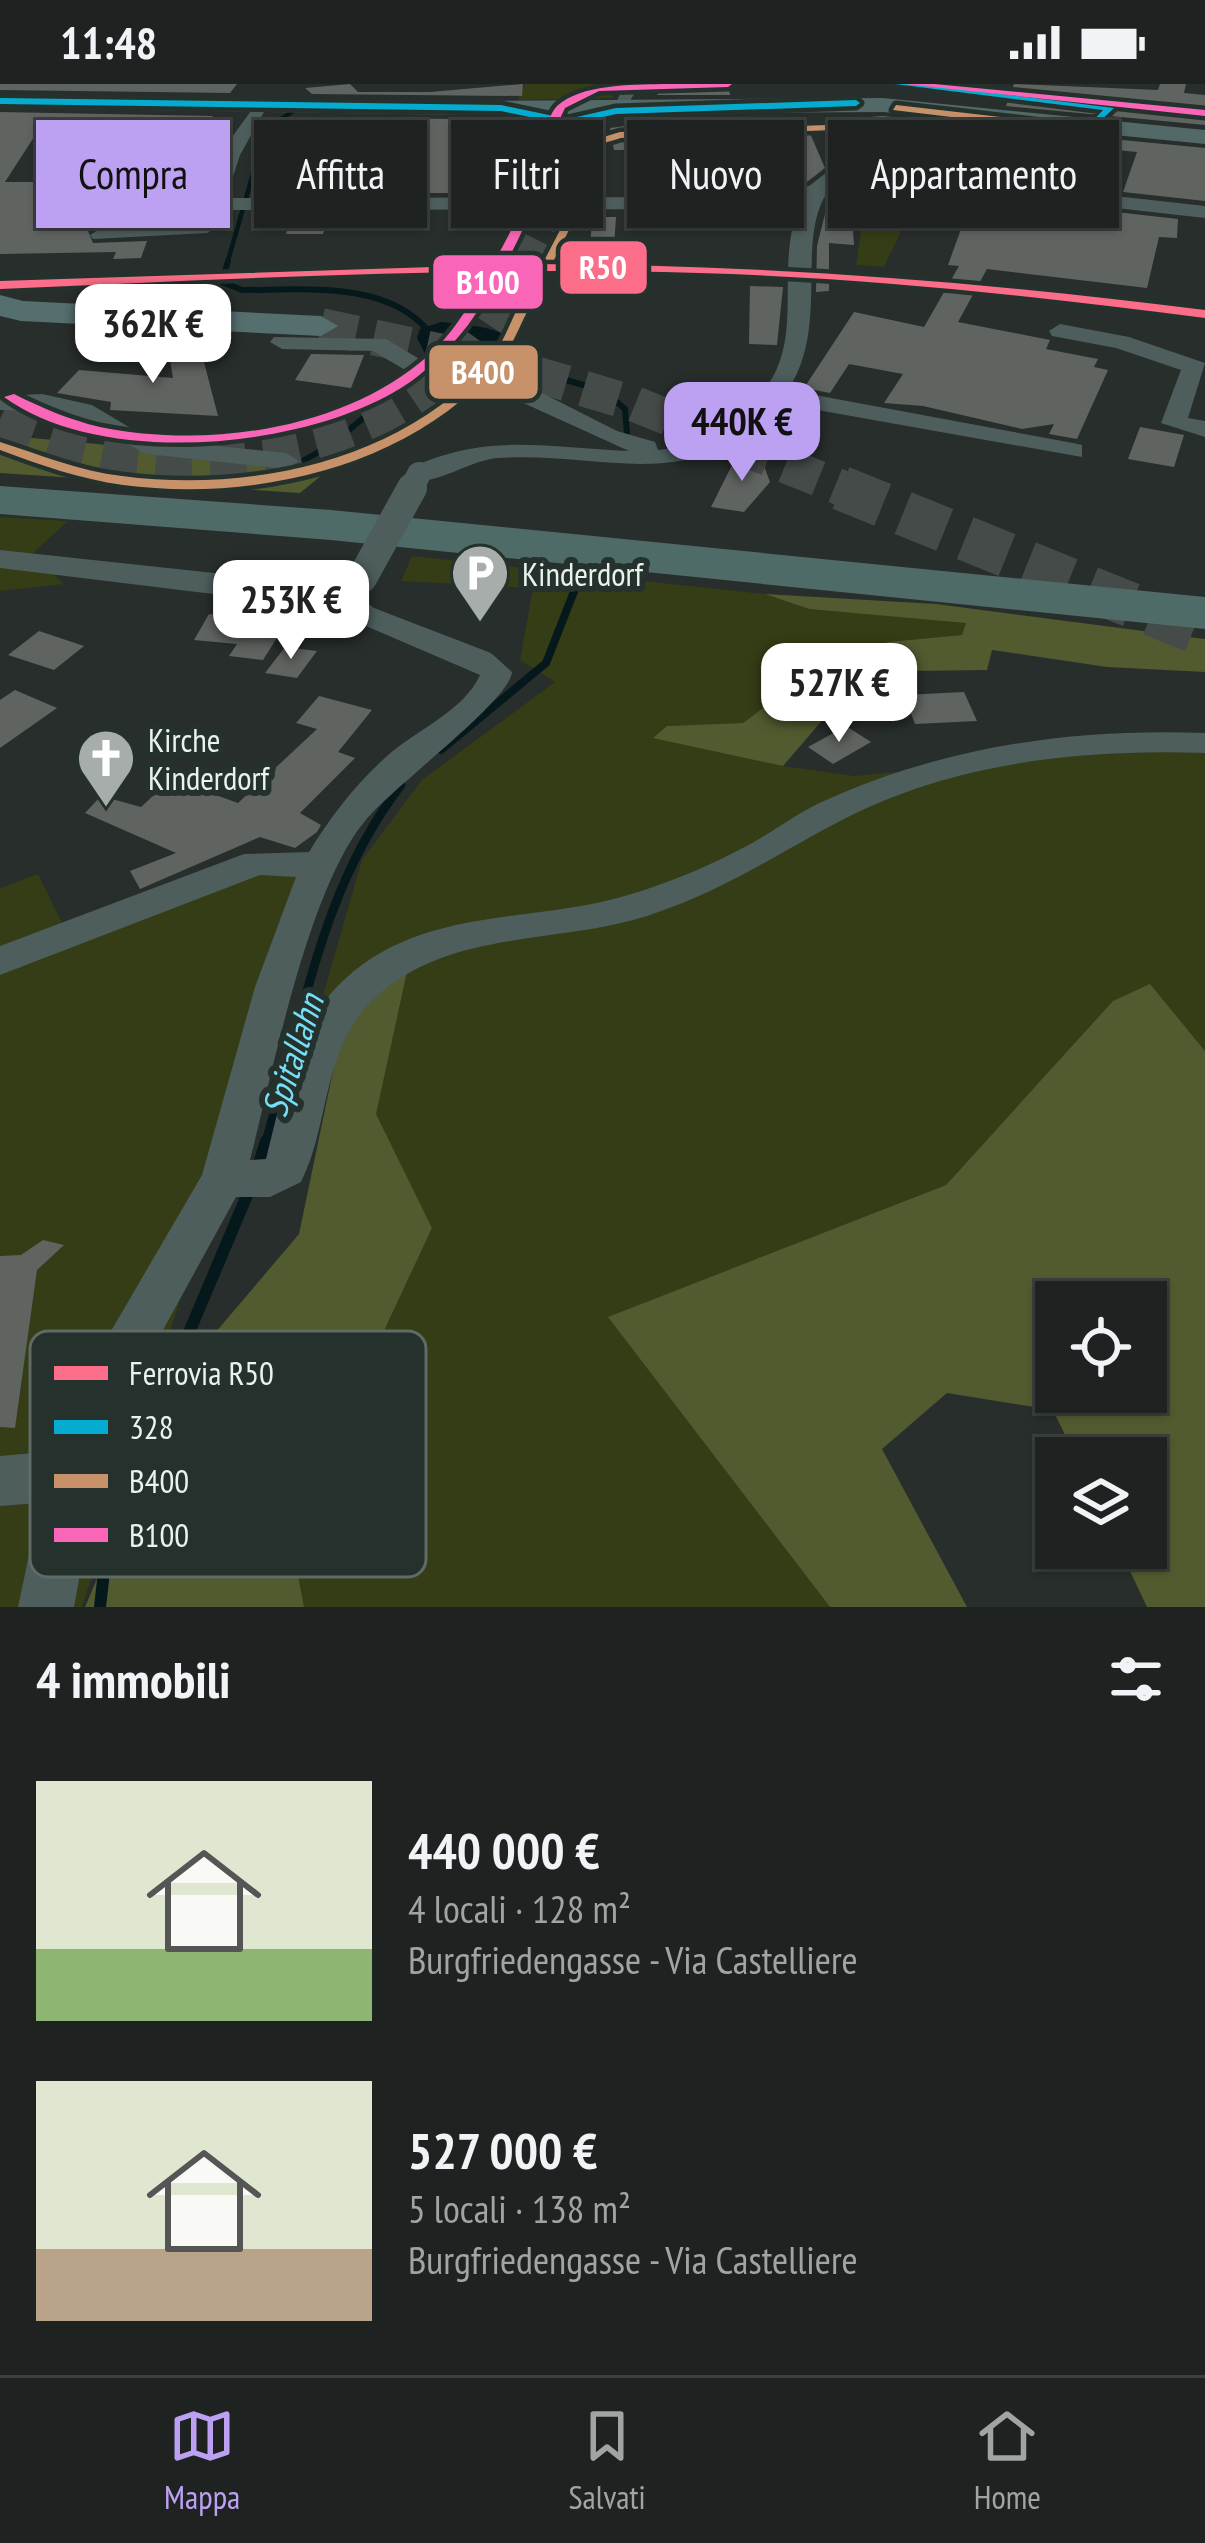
<!DOCTYPE html>
<html lang="it">
<head>
<meta charset="utf-8">
<style>
  body { margin:0; font-family:"PT Sans Narrow",sans-serif; background:#2b2f2d; color:#f1f3f6; height:100vh; display:flex; flex-direction:column; font-size:45px; white-space:nowrap }
  * { box-sizing:border-box; margin:0 }
  p { font-size:39px; color:#a1a4a5 }
  .icon { flex:none; width:66px; height:66px; fill:none; stroke:currentColor; stroke-width:2; stroke-linecap:round; stroke-linejoin:round }
  .map { position:relative; height:1523px; overflow:hidden }
  .panel { display:flex; flex-direction:column; background:#1e2220; flex:1 }
  .panel>* { flex:none }
  .hud { position:absolute; left:36px; top:36px; width:1134px; height:108px; display:flex; gap:24px }
  .controls { position:absolute; left:1035px; top:1197px; display:grid; gap:24px }
  .controls a { display:grid; place-items:center; width:132px; height:132px; border-radius:0px; background:#1e2220; box-shadow:0 3px 9px #0004,0 0 0 3px #3c3f3e; font-size:60px }
  .price { position:absolute; translate:-50% -102px; padding:0 27px; border-radius:24px; background:#fff; color:#222; font-size:39px; line-height:78px; filter:drop-shadow(0 3px 6px #0008) }
  .price::after { content:''; position:absolute; left:50%; top:72px; width:36px; height:27px; margin-left:-18px; background:inherit; clip-path:polygon(0 0,100% 0,50% 100%) }
  .price.active { background:#bca0f2; color:#111 }
  ul { padding:0; list-style:none }
  li { display:flex; align-items:center; gap:36px; height:300px; padding:0 36px }
  li span { display:grid; place-items:center; flex:none; width:336px; height:240px; border-radius:0px; color:#555 }
  li>.icon { margin-inline-start:auto }
  span .icon { width:144px; height:144px; fill:#fffc; stroke-width:1 }
  li b { font-size:51px }
  h2 { display:flex; justify-content:space-between; align-items:center; height:144px; padding:0 36px; font-size:51px }
  .chip { padding:0 42px; border-radius:0px; background:#1e2220; box-shadow:0 3px 9px #0004,0 0 0 3px #3c3f3e; font-size:42px; line-height:108px }
  .chip.active { background:#bca0f2; color:#111 }
  .status { display:flex; justify-content:space-between; align-items:center; height:84px; padding:0 60px; background:#1e2220; direction:ltr }
  .status svg { height:33px; fill:currentColor }
  .tabs { display:flex; justify-content:space-around; align-items:center; height:168px; border-top:3px solid #3c3f3e; background:#1e2220; font-size:33px; color:#a1a4a5 }
  .tabs a { display:grid; justify-items:center; gap:6px }
  .tabs .active { color:#bca0f2 }
  .map>svg:first-child { display:block }
  .green { fill:#343d15 }
  .forest { fill:#515b2f; fill-rule:evenodd }
  .water { fill:#05181c }
  .lines { fill:none; stroke-linecap:round; stroke-linejoin:round }
  .stream-far4 { stroke:#05181c; stroke-width:4.5 }
  .stream-far3 { stroke:#05181c; stroke-width:6 }
  .stream-far2 { stroke:#05181c; stroke-width:8 }
  .stream-far1 { stroke:#05181c; stroke-width:9 }
  .stream { stroke:#05181c; stroke-width:12 }
  .building { fill:#606461 }
  .primary-tunnel-far2 { stroke:#454b48; stroke-width:28; stroke-dasharray:28 14; stroke-linecap:butt }
  .primary-tunnel-far1 { stroke:#454b48; stroke-width:36; stroke-dasharray:36 18; stroke-linecap:butt }
  .primary-tunnel { stroke:#454b48; stroke-width:45; stroke-dasharray:45 22; stroke-linecap:butt }
  .minor { fill:#4d5e5d; fill-rule:evenodd }
  .secondary { fill:#526967; fill-rule:evenodd }
  .primary { fill:#556f6e; fill-rule:evenodd }
  .motorway { fill:#4f6b68; fill-rule:evenodd }
  .minor-bridge-far1 { stroke:#4d5e5d; stroke-width:24 }
  .minor-bridge { stroke:#4d5e5d; stroke-width:30 }
  .bus-1-casing { stroke:#25312c; stroke-width:9 }
  .bus-2-casing { stroke:#25312c; stroke-width:9 }
  .bus-3-casing { stroke:#25312c; stroke-width:9 }
  .bus-1 { fill:#06acd0; fill-rule:evenodd }
  .bus-2 { fill:#c7916a; fill-rule:evenodd }
  .bus-3 { fill:#fa66b7; fill-rule:evenodd }
  .rail-1-casing { stroke:#25312c; stroke-width:9 }
  .rail-1 { fill:#fb6d88; fill-rule:evenodd }
  .labels { text-anchor:middle; dominant-baseline:central; stroke-width:12; stroke-linejoin:round; paint-order:stroke }
  .poi-label { font-size:33px; fill:#eaf2ee; stroke:#25312c; text-anchor:start }
  .water-label { font-size:36px; font-style:italic; fill:#74dff6; stroke:#25312c }
  .key { fill:#25312c; stroke:#606b66; stroke-width:3 }
  .key-label { font-size:33px; fill:#eaf2ee }
  .line-badge { stroke:#25312c; stroke-width:4.5 }
  .badge-label { font-size:33px; text-anchor:middle; font-weight:bold; fill:#fff }
</style>
</head>
<body>
<div class="status"><b>11:48</b><svg viewBox="0 0 49 12"><path d="M0 12V9h3v3zM5 12V6h3v6zM10 12V3h3v9zM15 12V0h3v12zM26 1h20v11H26zM47 4h2v5h-2z"/></svg></div>
<div class="map">
<svg width="1205" height="1523" viewBox="0 0 1205 1523">
  <rect width="100%" height="100%" fill="#282e2b"/>
  <path class="green" d="M 525,0 L 616,0 L 613,14 L 518,16 Z
    M 863,135 L 904,141 L 884,183 L 856,181 Z
    M 0,433 L 68,437 L 32,470 L 64,500 L 0,507 Z
    M 412,472 L 765,510 L 809,525 L 966,538 L 963,551 L 888,558 L 820,581 L 743,639 L 667,642 L 783,682 L 854,692 L 1105,669 L 1205,667 L 1205,967 L 1150,901 L 1113,918 L 946,1101 L 609,1233 L 830,1523 L 304,1523 L 290,1448 L 432,1144 L 375,1030 L 407,889 L 347,920 L 321,918 L 362,776 L 422,696 L 555,598 L 520,576 L 533,504 L 401,497 Z
    M 319,781 L 82,1523 L 0,1523 L 0,882 L 257,785 Z
    M 38,790 L 62,839 L 0,862 L 0,804 Z"/>
  <path class="forest" d="M 0,351 L 333,382 L 300,409 L 0,389 Z
    M 765,510 L 936,520 L 1205,555 L 1205,588 L 1107,583 L 992,566 L 987,586 L 910,587 L 832,625 L 783,682 L 653,654 L 667,642 L 743,639 L 820,581 L 888,558 L 962,551 L 966,539 L 809,525 Z
    M 407,888 L 376,1030 L 432,1144 L 290,1448 L 304,1523 L 85,1523 L 187,1282 L 299,1150 L 347,920 Z
    M 1150,900 L 1205,967 L 1205,1523 L 1147,1523 L 1119,1464 L 1146,1464 L 1146,1374 L 1076,1374 L 1053,1326 L 947,1309 L 882,1365 L 967,1523 L 830,1523 L 608,1233 L 946,1101 L 1113,917 ZM 1146,1218 L 1146,1308 L 1056,1308 L 1056,1218 Z"/>
  <path class="water" d="M 441,238 C 477,241 523,245 536,283 L 484,293 L 429,278 L 417,254 L 420,245 Z"/>
  <g class="lines">
    <path class="stream-far4" d="M 227,180 L 266,45 L 293,27"/>
    <path class="stream-far3" d="M 228,177 L 222,198 L 242,206 C 302,206 388,196 429,248
      M 521,283 L 604,307 L 625,325 L 627,349
      M 262,400 L 331,361 L 423,284"/>
    <path class="stream-far2" d="M 441,666 L 546,579 L 584,482"/>
    <path class="stream-far1" d="M 265,1060 C 304,935 319,807 401,701"/>
    <path class="stream" d="M 257,1086 L 266,1057
      M 100,1523 L 110,1435 L 251,1102"/>
  </g>
  <path class="building" d="M 0,0 L 237,0 L 230,9 L 0,6 Z
    M 350,0 L 358,8 L 430,8 L 523,0 L 522,12 L 312,10 L 305,4 Z
    M 662,0 L 728,0 L 730,11 L 657,11 Z
    M 1014,0 L 1158,6 L 1160,0 L 1186,0 L 1184,9 L 1205,11 L 1205,41 L 1006,22 Z
    M 0,28 L 213,32 L 202,49 L 36,50 L 5,98 L 67,98 L 69,121 L 86,120 L 108,68 L 192,68 L 168,116 L 173,116 L 169,136 L 100,141 L 88,147 L 93,159 L 147,157 L 141,174 L 113,175 L 116,168 L 0,170 Z
    M 803,33 L 825,84 L 807,98 L 744,105 L 656,76 L 645,66 L 614,66 L 610,44 L 633,41 L 632,34 Z
    M 869,33 L 883,32 L 957,40 L 935,87 L 886,82 L 900,60 L 860,57 Z
    M 335,34 L 468,35 L 520,35 L 520,40 L 456,40 L 449,87 L 484,87 L 483,109 L 295,109 L 305,84 L 283,85 L 294,49 L 349,48 Z
    M 998,44 L 1205,64 L 1205,117 L 1123,108 L 1137,68 L 1087,63 L 1072,103 L 980,92 Z
    M 873,101 L 925,107 L 910,139 L 852,132 Z
    M 973,112 L 1178,135 L 1177,154 L 1159,153 L 1147,204 L 987,185 L 958,238 L 1050,256 L 1046,265 L 1098,275 L 1094,283 L 1108,286 L 1077,355 L 1049,350 L 1054,340 L 1022,345 L 923,322 L 884,319 L 903,290 L 849,280 L 830,309 L 804,304 L 854,228 L 924,243 L 959,182 L 948,181 Z
    M 828,118 L 851,121 L 854,161 L 829,159 L 829,207 L 816,208 L 817,162 Z
    M 292,130 L 420,130 L 418,137 L 326,139 L 323,150 L 286,150 Z
    M 592,133 L 616,133 L 614,163 L 590,165 Z
    M 750,202 L 783,203 L 777,261 L 749,260 Z
    M 198,255 L 218,332 L 110,326 L 111,318 L 57,309 L 79,286 L 173,294 L 167,259 Z
    M 364,271 L 351,304 L 295,296 L 311,270 Z
    M 1140,343 L 1184,351 L 1174,383 L 1128,375 Z
    M 737,371 L 761,374 L 770,398 L 744,428 L 711,423 Z
    M 209,530 L 261,535 L 254,546 L 280,549 L 263,576 L 229,572 L 237,560 L 194,556 Z
    M 39,547 L 84,562 L 54,586 L 8,571 Z
    M 285,563 L 317,567 L 297,594 L 265,589 Z
    M 15,606 L 57,624 L 0,664 L 0,616 Z
    M 964,608 L 977,637 L 915,640 L 904,611 Z
    M 319,612 L 372,626 L 338,668 L 355,674 L 300,729 L 321,741 L 317,748 L 295,764 L 260,753 L 140,805 L 130,787 L 176,769 L 85,729 L 101,712 L 141,723 L 171,695 L 238,719 L 317,645 L 296,639 Z
    M 846,642 L 871,658 L 833,680 L 808,663 Z
    M 43,1156 L 64,1161 L 37,1186 L 15,1344 L 0,1343 L 0,1172 L 21,1171 Z"/>
  <g class="lines">
    <path class="primary-tunnel-far2" d="M 523,180 L 560,106"/>
    <path class="primary-tunnel-far1" d="M 321,242 L 512,283 L 635,320 L 849,407
      M 0,335 C 122,395 327,396 436,303 C 475,270 502,223 525,177"/>
    <path class="primary-tunnel" d="M 841,404 L 1205,551"/>
    <path class="minor" d="M 624,0 L 640,0 L 627,22 L 615,22 Z
      M 259,16 L 268,21 L 240,71 L 226,114 L 719,113 L 809,102 L 835,82 L 830,69 L 836,42 L 845,37 L 854,42 L 848,69 L 854,83 L 1205,122 L 1205,134 L 841,93 C 786,139 835,234 788,306 L 1073,359 L 1082,361 L 1082,373 L 778,319 C 695,415 605,367 498,374 C 470,376 436,402 410,396 L 410,384 C 489,348 545,364 629,367 L 519,317 L 417,293 L 373,267 L 282,265 L 270,258 L 274,253 L 386,255 L 433,283 L 536,306 L 617,347 L 655,358 L 658,366 C 684,364 704,353 726,340 C 825,278 765,196 802,115 L 719,125 L 223,126 L 217,143 L 207,149 L 93,155 L 90,151 L 100,145 L 199,138 L 226,64 L 106,64 L 92,84 L 83,116 L 69,116 L 74,84 L 95,55 L 232,53 Z
      M 1060,240 L 1129,253 L 1205,279 L 1188,334 L 1205,337 L 1205,353 L 1161,339 L 1181,286 L 1116,264 L 1052,252 L 1049,247 Z
      M 42,310 L 92,321 L 149,355 L 286,369 L 299,377 L 286,385 L 147,370 L 64,328 L 0,326 L 0,312 Z
      M 0,466 L 242,492 L 310,507 L 351,507 L 374,524 L 491,569 L 512,588 C 510,617 392,703 365,737 C 308,805 273,987 250,1076 L 266,1075 C 282,1012 295,940 345,895 C 424,822 533,840 628,811 C 672,798 714,780 754,758 C 777,745 799,728 824,717 C 945,662 1074,644 1205,649 L 1205,669 C 1081,665 954,678 842,736 C 775,771 722,808 647,832 C 556,861 447,845 374,915 C 321,965 331,1038 301,1098 L 270,1113 L 236,1113 L 141,1286 L 98,1391 L 74,1523 L 18,1523 L 40,1419 L 0,1422 L 0,1372 L 56,1367 L 104,1259 L 202,1091 L 255,903 L 296,793 L 260,791 L 0,891 L 0,862 L 244,770 L 309,768 C 331,732 355,701 387,672 C 416,646 464,627 480,591 L 352,536 L 344,526 L 0,484 Z"/>
    <path class="secondary" d="M 0,10 L 468,17 L 883,14 L 1205,46 L 1205,60 L 883,28 L 468,31 L 0,24 Z"/>
    <path class="primary" d="M 581,29 L 594,37 L 575,106 L 560,115 L 550,112 L 545,106 L 568,37 Z
      M 0,211 L 23,217 L 321,232 L 338,242 L 321,252 L 21,237 L 0,232 Z"/>
    <path class="motorway" d="M 0,402 L 331,426 L 1205,513 L 1205,545 L 331,456 L 0,430 Z"/>
    <path class="minor-bridge-far1" d="M 410,407 L 419,390"/>
    <path class="minor-bridge" d="M 362,494 L 412,404"/>
    <g class="bus-1-casing">
      <path id="bus-1" d="M 895,0 L 921,0 L 1114,24 L 1093,44 L 1089,41 L 1103,26 Z
        M 0,14 L 501,21 L 568,35 L 616,24 L 856,16 L 860,19 L 856,22 L 616,30 L 568,41 L 501,27 L 0,20 Z"/>
    </g>
    <g class="bus-2-casing">
      <path id="bus-2" d="M 896,21 L 1069,41 L 1073,44 L 1069,47 L 893,26 Z
        M 857,40 L 860,45 L 621,54 L 604,59 C 586,118 557,170 529,224 C 519,243 512,264 498,280 C 410,384 253,418 123,401 C 80,395 40,381 0,366 L 0,358 C 41,371 79,387 122,392 C 251,409 402,377 490,276 C 503,260 510,238 520,220 C 538,188 556,156 571,123 C 581,101 588,77 597,55 L 620,48 Z"/>
    </g>
    <g class="bus-3-casing">
      <path id="bus-3" d="M 662,0 L 732,0 L 728,3 L 599,7 L 565,24 C 553,46 553,71 544,94 C 526,144 499,198 468,241 C 449,265 427,288 401,304 C 303,365 101,384 4,313 L 14,310 C 42,324 70,336 100,343 C 207,365 345,346 429,271 C 456,247 474,213 492,182 C 508,153 524,123 535,92 C 543,71 542,39 557,22 C 581,0 631,1 662,0 Z
        M 904,0 L 934,0 L 1205,26 L 1205,32 Z"/>
    </g>
    <use href="#bus-1" class="bus-1"/>
    <use href="#bus-2" class="bus-2"/>
    <use href="#bus-3" class="bus-3"/>
    <g class="rail-1-casing">
      <path id="rail-1" d="M 524,180 C 753,180 978,197 1205,226 L 1205,234 C 1037,212 868,194 699,189 C 466,182 233,195 0,205 L 0,197 Z"/>
    </g>
    <use href="#rail-1" class="rail-1"/>
  </g>
  <defs>
    <g id="parking-pin" transform="scale(3)"><path d="M0 17L-7.5 6A9.5 9.5 0 1 1 7.5 6Z" fill="#a6adaa" stroke="#25312c"/><path d="M-3.5-5.5H1a3.5 3.5 0 0 1 0 7H-1V5.5H-3.5ZM-1-3.4V-.6H.8a1.4 1.4 0 0 0 0-2.8Z" fill="#fff"/></g>
    <g id="church-pin" transform="scale(3)"><path d="M0 17L-7.5 6A9.5 9.5 0 1 1 7.5 6Z" fill="#a6adaa" stroke="#25312c"/><path d="M-1.2-6h2.4v3.5h3.3v2.4h-3.3V6h-2.4V-.1h-3.3v-2.4h3.3Z" fill="#fff"/></g>
  </defs>
  <g fill-rule="evenodd">
    <use href="#parking-pin" x="480" y="489"/>
    <use href="#church-pin" x="106" y="674"/>
  </g>
  <g class="labels">
    <g class="poi-label">
      <text x="522" y="489">Kinderdorf</text>
      <text x="148" y="655">Kirche<tspan x="148" dy="38">Kinderdorf</tspan></text>
    </g>
    <g class="water-label">
      <text transform="translate(292 971) rotate(-72)">Spitallahn</text>
    </g>
  </g>
  <rect x="30" y="1247" width="396" height="246" rx="18" class="key"/>
  <rect x="54" y="1282" width="54" height="14" fill="#fb6d88"/>
  <rect x="54" y="1336" width="54" height="14" fill="#06acd0"/>
  <rect x="54" y="1390" width="54" height="14" fill="#c7916a"/>
  <rect x="54" y="1444" width="54" height="14" fill="#fa66b7"/>
  <g class="key-label">
    <text x="129" y="1301">Ferrovia R50</text>
    <text x="129" y="1355">328</text>
    <text x="129" y="1409">B400</text>
    <text x="129" y="1463">B100</text>
  </g>
  <g class="line-badge">
    <rect x="558" y="155" width="91" height="57" rx="12" fill="#fb6d88"/>
    <rect x="431" y="169" width="114" height="58" rx="12" fill="#fa66b7"/>
    <rect x="427" y="259" width="113" height="58" rx="12" fill="#c7916a"/>
  </g>
  <g class="badge-label">
    <text x="603" y="195">R50</text>
    <text x="488" y="210">B100</text>
    <text x="483" y="300">B400</text>
  </g>
</svg>
<div class="controls">
<a><svg class="icon" aria-label="locate" viewBox="0 0 24 24"><circle cx="12" cy="12" r="6"/><path d="M12 2v4M12 18v4M2 12h4M18 12h4"/></svg></a>
<a><svg class="icon" aria-label="layers" viewBox="0 0 24 24"><path d="M12 4l9 5-9 5-9-5zM3 14l9 5 9-5"/></svg></a>
</div>
<b class="price" style="left:153px;top:302px">362K €</b>
<b class="price active" style="left:742px;top:400px">440K €</b>
<b class="price" style="left:291px;top:578px">253K €</b>
<b class="price" style="left:839px;top:661px">527K €</b>
<div class="hud">
<a class="chip active">Compra</a>
<a class="chip">Affitta</a>
<a class="chip">Filtri</a>
<a class="chip">Nuovo</a>
<a class="chip">Appartamento</a>
</div>
</div>
<section class="panel">
<h2>4 immobili<svg class="icon" aria-label="filters" viewBox="0 0 24 24"><path d="M4 7h16M4 17h16"/><circle cx="9" cy="7" r="2"/><circle cx="15" cy="17" r="2"/></svg></h2>
<ul>
<li><span style="background:linear-gradient(#dfe7d0 70%,#8fb573 0)"><svg class="icon" aria-label="home" viewBox="0 0 24 24"><path d="M3 11l9-7 9 7M6 9v11h12V9"/></svg></span><div><b>440 000 €</b><p>4 locali · 128 m²</p><p>Burgfriedengasse - Via Castelliere</p></div></li>
<li><span style="background:linear-gradient(#dfe7d0 70%,#b9a48a 0)"><svg class="icon" aria-label="home" viewBox="0 0 24 24"><path d="M3 11l9-7 9 7M6 9v11h12V9"/></svg></span><div><b>527 000 €</b><p>5 locali · 138 m²</p><p>Burgfriedengasse - Via Castelliere</p></div></li>
</ul>
</section>
<nav class="tabs">
<a class="active"><svg class="icon" aria-label="map" viewBox="0 0 24 24"><path d="M3 6l6-2 6 2 6-2v14l-6 2-6-2-6 2zM9 4v14M15 6v14"/></svg>Mappa</a>
<a><svg class="icon" aria-label="saved" viewBox="0 0 24 24"><path d="M7 4h10v16l-5-4-5 4z"/></svg>Salvati</a>
<a><svg class="icon" aria-label="home" viewBox="0 0 24 24"><path d="M3 11l9-7 9 7M6 9v11h12V9"/></svg>Home</a>
</nav>
</body>
</html>
